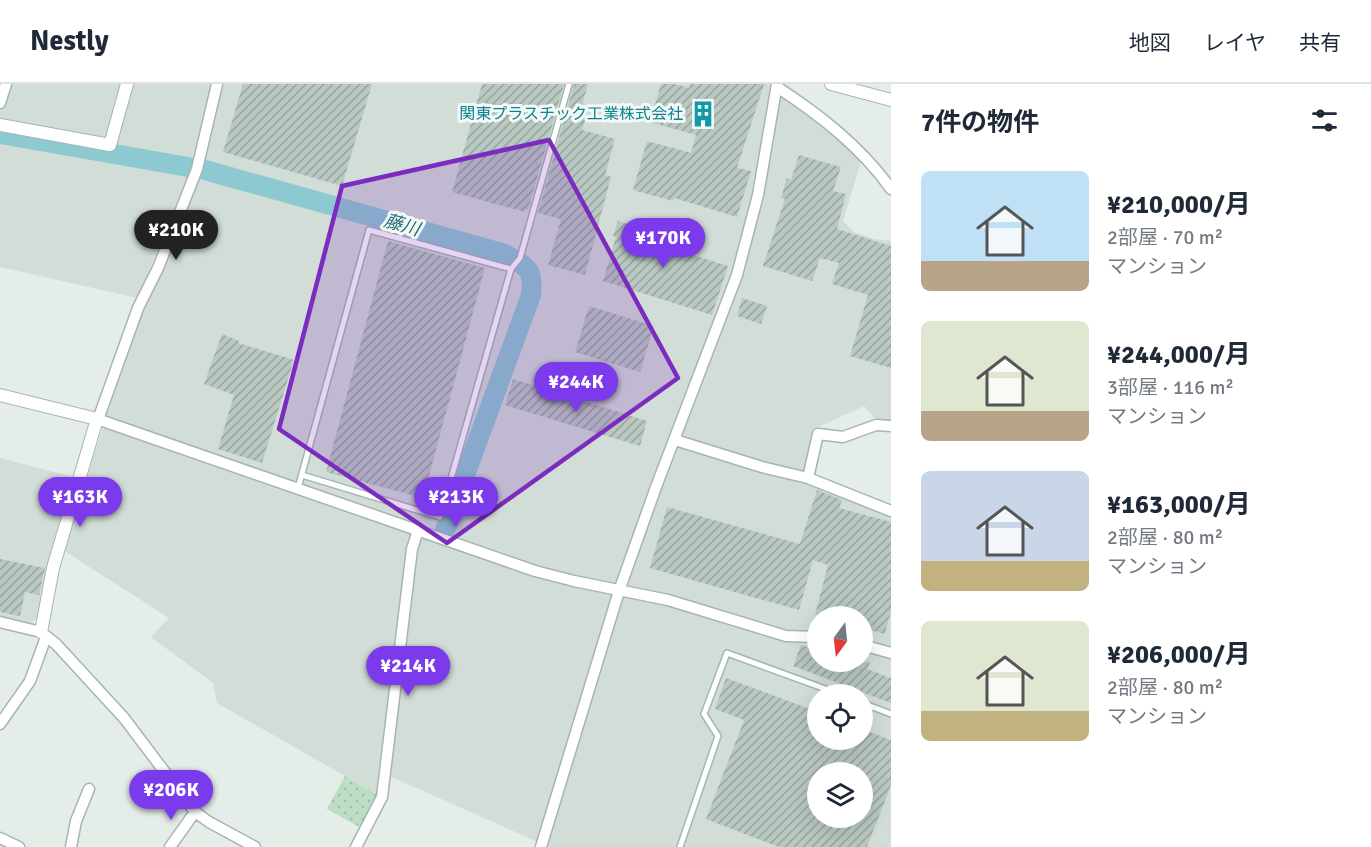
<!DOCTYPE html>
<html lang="ja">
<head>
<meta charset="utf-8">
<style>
  body { margin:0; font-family:Signika,"Noto Sans JP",sans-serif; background:#f2f2f3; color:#1f2937; height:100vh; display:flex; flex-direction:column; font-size:22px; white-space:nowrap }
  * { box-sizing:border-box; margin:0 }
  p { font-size:20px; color:#747a83 }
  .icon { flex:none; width:33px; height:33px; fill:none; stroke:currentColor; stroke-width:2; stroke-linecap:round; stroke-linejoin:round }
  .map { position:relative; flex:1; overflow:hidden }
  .sheet { display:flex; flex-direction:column; background:#fff; width:480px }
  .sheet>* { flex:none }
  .needle { width:39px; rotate:195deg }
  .buttons { position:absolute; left:807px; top:522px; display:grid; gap:12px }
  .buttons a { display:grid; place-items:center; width:66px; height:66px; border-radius:50%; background:#fff; box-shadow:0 6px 24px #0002; font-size:30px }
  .price { position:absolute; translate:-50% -51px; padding:0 14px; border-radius:21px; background:#7c3aed; color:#fff; font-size:20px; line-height:39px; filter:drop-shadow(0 2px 3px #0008) }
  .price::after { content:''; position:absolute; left:50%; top:36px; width:18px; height:14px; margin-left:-9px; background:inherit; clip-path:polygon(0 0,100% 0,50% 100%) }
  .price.active { background:#222; color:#fff }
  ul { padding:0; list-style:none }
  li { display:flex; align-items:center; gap:18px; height:150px; padding:0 30px }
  li span { display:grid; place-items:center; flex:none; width:168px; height:120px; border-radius:9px; color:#555 }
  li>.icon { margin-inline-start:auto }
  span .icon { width:72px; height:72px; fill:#fffc; stroke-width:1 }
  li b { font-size:26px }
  h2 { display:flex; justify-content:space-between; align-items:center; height:72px; padding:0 30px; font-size:26px }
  header { display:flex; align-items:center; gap:36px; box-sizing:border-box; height:84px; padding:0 30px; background:#fff; border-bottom:2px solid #e0e1e3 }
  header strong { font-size:28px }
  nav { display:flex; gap:33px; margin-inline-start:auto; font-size:21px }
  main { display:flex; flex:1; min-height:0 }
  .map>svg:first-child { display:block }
  .built { fill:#d2ddd7; fill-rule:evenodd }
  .green { fill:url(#green-dots) }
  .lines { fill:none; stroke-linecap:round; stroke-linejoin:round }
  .river { stroke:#8dc9d0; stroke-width:20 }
  .building { fill:url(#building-hatch); fill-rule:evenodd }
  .service-casing { stroke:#a6b5af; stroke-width:8 }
  .minor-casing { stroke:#a6b5af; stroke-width:13 }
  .tertiary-casing { stroke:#a6b5af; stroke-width:14 }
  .service { stroke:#fff; stroke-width:5 }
  .minor { stroke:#fff; stroke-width:10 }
  .tertiary { stroke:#fff; stroke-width:12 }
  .marked { fill:#7b2cbf; fill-opacity:0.2; stroke:#7b2cbf; stroke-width:4.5; stroke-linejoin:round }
  .labels { text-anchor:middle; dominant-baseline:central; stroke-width:6; stroke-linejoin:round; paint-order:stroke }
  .culture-label { font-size:16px; fill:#0d838f; stroke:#f4f9f7; text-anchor:end }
  .water-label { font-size:18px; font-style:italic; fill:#1e6d79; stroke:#f4f9f7 }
</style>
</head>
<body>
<header>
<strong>Nestly</strong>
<nav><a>地図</a><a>レイヤ</a><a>共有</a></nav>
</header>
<main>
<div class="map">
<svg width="891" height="763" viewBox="0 0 891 763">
  <defs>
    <pattern id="green-dots" width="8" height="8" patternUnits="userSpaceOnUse" patternTransform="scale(1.5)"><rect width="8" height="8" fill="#bdddc5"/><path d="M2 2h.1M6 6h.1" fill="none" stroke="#a2bfaa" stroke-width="1.8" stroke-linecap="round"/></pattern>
    <pattern id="building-hatch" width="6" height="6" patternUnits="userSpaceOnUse" patternTransform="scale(1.5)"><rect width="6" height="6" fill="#b9c8c1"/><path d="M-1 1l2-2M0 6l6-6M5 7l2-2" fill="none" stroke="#96a49e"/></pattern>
  </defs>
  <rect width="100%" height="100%" fill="#e4ede8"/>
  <path class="built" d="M 0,0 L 212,0 L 189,88 L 138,214 L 0,183 Z
    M 223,0 L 780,0 L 862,74 L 843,137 L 854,148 L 874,155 L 891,157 L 891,336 L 878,338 L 864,322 L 816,344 L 805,390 L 891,430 L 891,763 L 538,763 L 538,758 L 385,690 L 382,713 L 217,619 L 213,599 L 151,553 L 169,534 L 63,466 L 141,226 L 200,91 ZM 818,532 L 862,532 L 862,578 L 818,578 ZM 818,610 L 862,610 L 862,656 L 818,656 ZM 818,688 L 862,688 L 862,734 L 818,734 Z
    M 0,374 L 73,393 L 50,469 L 36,535 L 30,539 L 0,533 Z"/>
  <path class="green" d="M 345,692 L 378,711 L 363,745 L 327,725 Z"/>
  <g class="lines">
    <path class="river" d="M 1,50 L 205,86 L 505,170 C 527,183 534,184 531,211 L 445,446"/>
  </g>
  <path class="building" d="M 243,0 L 372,0 L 342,102 L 223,68 Z
    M 482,0 L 564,0 L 528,126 L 525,125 L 525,128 L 452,108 Z
    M 574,0 L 588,0 L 580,28 L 587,30 L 582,46 L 615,55 L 605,91 L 611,93 L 585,191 L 548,181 L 561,135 L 538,129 Z
    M 661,0 L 675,0 L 689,4 L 690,0 L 764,0 L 737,84 L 751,87 L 737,133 L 674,114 L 673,117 L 633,106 L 647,57 L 691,69 L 696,51 L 650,38 Z
    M 799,71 L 841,83 L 833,107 L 846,110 L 837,145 L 891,162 L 891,284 L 850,272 L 868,211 L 832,200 L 839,179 L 820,174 L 812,197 L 763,182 L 785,115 L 781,114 L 787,94 L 791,96 Z
    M 618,137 L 680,155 L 677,166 L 728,182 L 712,231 L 603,197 L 616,153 L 613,152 Z
    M 388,157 L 485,184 L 423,414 L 326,388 Z
    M 742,214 L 767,222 L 761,240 L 737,232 Z
    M 589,222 L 654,242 L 640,288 L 575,268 Z
    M 222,250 L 239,257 L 238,259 L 294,276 L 262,379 L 218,365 L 234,311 L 204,300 Z
    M 513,295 L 647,337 L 640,362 L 505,321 Z
    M 817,406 L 842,416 L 839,424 L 891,438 L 891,527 L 885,550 L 862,544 L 862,532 L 815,531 L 828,481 L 813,476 L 799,526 L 650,484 L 667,423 L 800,460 Z
    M 0,475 L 45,484 L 39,511 L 25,508 L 20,532 L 0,528 Z
    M 801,561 L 818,567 L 818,578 L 870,578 L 867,585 L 891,594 L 891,619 L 793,582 Z
    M 726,594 L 818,628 L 818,656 L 862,656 L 862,645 L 891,656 L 891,701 L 867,763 L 779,763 L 706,735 L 744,636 L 715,625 ZM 818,688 L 862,688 L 862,734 L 818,734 Z"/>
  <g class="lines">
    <g class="service-casing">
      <path id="service" d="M 302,391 L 440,433 L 511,185 L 520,174 L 569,0
        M 298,404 L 369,146 L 511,185
        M 862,619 L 891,630
        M 680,763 L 718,652 L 704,630 L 727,569 L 839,610"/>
    </g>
    <g class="minor-casing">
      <path id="minor" d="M 217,0 L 197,85 L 158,184 L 138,224 L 100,330 L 97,335 L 535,487 L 574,497 L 668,516 L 786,552 L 818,553
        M 777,3 C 820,31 861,63 891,105
        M 0,19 L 6,0
        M 675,356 L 762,383 L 808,394 L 891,427
        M 808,394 L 818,350 L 843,353 L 876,341 L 891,342
        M 0,538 L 41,548 L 56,560 L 124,634 L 195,728 L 209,738 L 255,763
        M 862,561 L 891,569
        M 0,640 L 30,597 L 46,553
        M 0,754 L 19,763
        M 71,763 L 76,737 L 89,705
        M 170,763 L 195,728
        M 356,763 L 382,713 L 412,465 L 418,446
        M 541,763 L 619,507 L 656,403 L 737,191 L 758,111 L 777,0"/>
    </g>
    <g class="tertiary-casing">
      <path id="tertiary" d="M 831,0 L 891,16
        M 0,41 L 110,61 L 127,0
        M 0,311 L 97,335 L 53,484 L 41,548"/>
    </g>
    <use href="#service" class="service"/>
    <use href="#minor" class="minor"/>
    <use href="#tertiary" class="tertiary"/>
  </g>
  <path class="marked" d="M 549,56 L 678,294 L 447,459 L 279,345 L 342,102 Z"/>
  <defs>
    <g id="building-bare" transform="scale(2.07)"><path d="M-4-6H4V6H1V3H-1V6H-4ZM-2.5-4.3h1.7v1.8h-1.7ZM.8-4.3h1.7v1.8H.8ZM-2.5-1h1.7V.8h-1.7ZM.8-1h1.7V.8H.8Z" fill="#0f9aa8" stroke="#f4f9f7" stroke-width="2.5" paint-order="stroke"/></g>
  </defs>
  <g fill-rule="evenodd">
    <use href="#building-bare" x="703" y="30"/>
  </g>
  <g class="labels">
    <g class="culture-label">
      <text x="683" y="30">関東プラスチック工業株式会社</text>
    </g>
    <g class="water-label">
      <text transform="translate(402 141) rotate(16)">藤川</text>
    </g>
  </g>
</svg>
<div class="buttons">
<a><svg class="needle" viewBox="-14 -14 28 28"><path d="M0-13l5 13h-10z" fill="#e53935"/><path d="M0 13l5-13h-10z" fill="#747a83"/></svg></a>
<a><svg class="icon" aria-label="locate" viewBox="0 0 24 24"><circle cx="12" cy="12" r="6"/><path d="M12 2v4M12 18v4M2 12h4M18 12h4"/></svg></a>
<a><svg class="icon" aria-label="layers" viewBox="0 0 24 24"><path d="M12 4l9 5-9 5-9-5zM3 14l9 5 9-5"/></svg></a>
</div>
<b class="price active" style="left:176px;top:177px">¥210K</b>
<b class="price" style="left:663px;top:185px">¥170K</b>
<b class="price" style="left:576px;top:329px">¥244K</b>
<b class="price" style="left:80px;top:444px">¥163K</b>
<b class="price" style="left:456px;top:444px">¥213K</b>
<b class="price" style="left:408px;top:613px">¥214K</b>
<b class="price" style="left:171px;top:737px">¥206K</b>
</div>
<section class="sheet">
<h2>7件の物件<svg class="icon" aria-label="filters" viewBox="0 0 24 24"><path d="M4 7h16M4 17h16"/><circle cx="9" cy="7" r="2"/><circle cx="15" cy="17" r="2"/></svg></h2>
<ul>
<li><span style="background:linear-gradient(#bfe0f5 75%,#b9a48a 0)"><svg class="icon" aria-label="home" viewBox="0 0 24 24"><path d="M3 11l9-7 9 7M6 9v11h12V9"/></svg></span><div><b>¥210,000/月</b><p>2部屋 · 70 m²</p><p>マンション</p></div></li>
<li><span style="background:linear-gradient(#dfe7d0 75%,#b9a48a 0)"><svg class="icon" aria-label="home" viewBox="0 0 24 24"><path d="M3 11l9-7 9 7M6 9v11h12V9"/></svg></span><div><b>¥244,000/月</b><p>3部屋 · 116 m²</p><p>マンション</p></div></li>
<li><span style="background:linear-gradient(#c9d6e8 75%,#c2b280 0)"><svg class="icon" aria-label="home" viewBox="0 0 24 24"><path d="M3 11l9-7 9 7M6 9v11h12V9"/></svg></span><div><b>¥163,000/月</b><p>2部屋 · 80 m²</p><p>マンション</p></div></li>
<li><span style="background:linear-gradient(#dfe7d0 75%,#c2b280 0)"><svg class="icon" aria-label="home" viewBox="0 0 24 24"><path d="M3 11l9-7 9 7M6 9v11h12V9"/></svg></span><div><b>¥206,000/月</b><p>2部屋 · 80 m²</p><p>マンション</p></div></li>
</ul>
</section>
</main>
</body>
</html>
